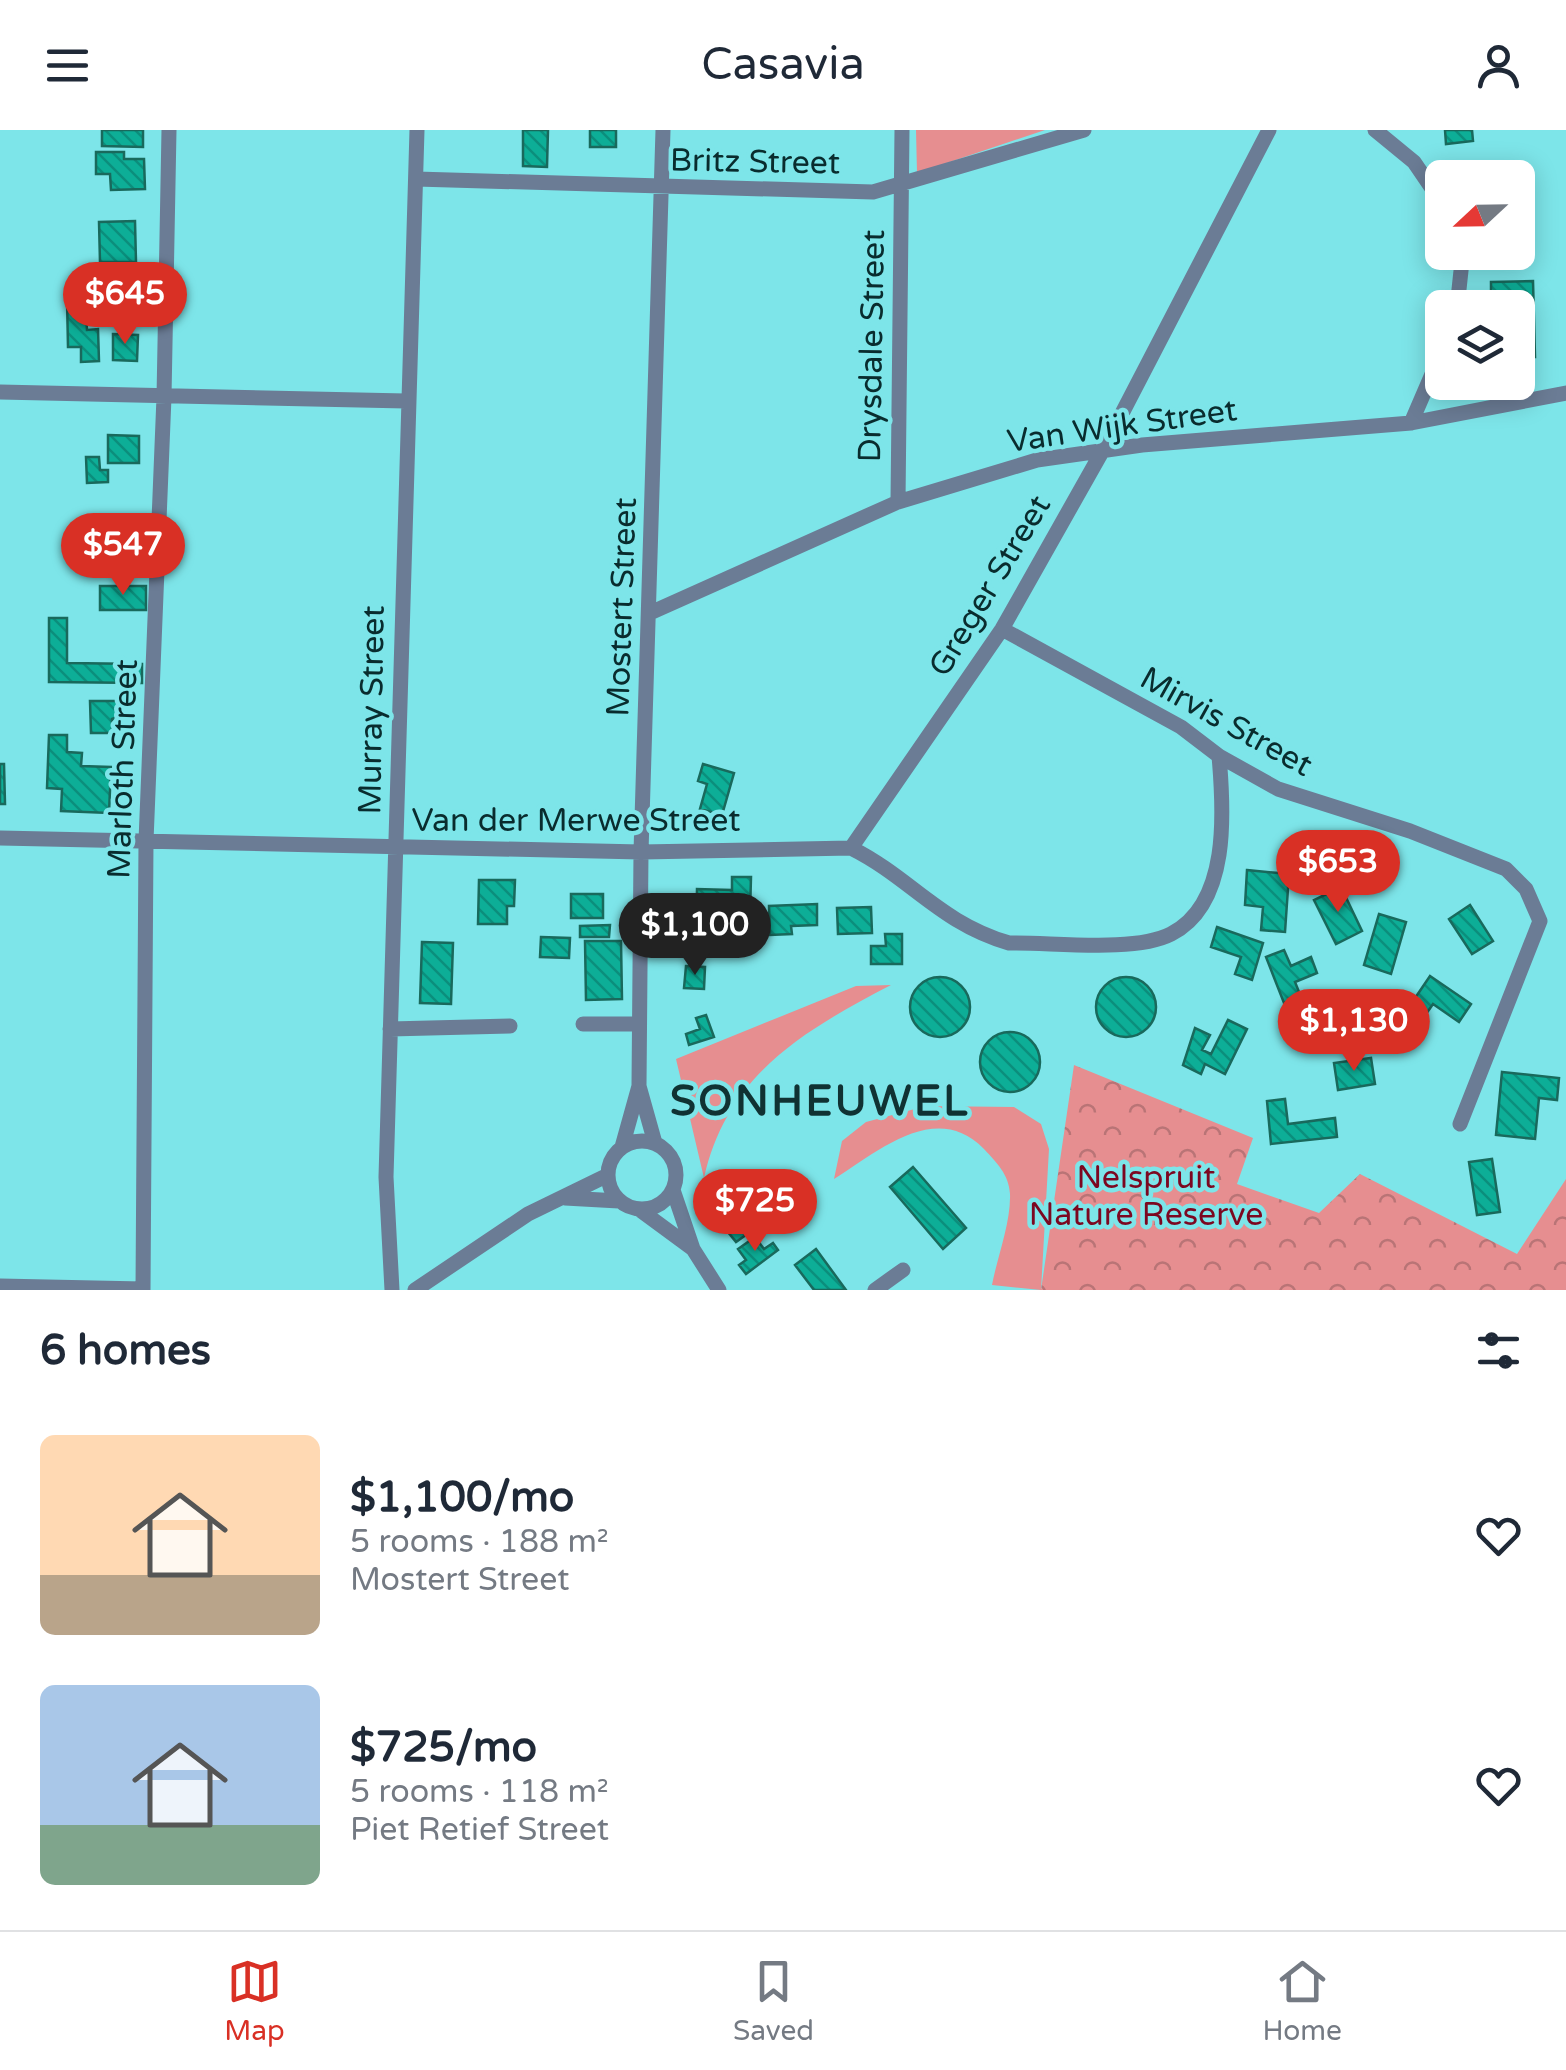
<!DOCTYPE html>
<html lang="en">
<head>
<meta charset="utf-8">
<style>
  body { margin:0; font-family:"Varela Round",sans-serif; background:#f2f2f3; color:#1f2937; height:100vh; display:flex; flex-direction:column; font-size:38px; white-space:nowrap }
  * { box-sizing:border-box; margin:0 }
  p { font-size:32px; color:#747a83 }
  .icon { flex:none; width:55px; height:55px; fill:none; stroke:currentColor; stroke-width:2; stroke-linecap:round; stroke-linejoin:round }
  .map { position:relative; height:1160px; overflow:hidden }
  .drawer { display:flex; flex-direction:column; background:#fff; flex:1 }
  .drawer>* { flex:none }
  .needle { width:65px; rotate:248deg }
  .controls { position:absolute; left:1425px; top:30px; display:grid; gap:20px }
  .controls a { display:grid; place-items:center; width:110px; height:110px; border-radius:15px; background:#fff; box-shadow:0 5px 25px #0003; font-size:50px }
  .price { position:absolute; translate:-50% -85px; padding:0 22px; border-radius:35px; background:#d93025; color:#fff; font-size:32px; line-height:65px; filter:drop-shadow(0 2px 5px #0008) }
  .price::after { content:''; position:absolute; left:50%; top:60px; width:30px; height:22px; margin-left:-15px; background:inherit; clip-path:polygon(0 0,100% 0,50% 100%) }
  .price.current { background:#222; color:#fff }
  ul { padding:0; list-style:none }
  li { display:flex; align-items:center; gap:30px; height:250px; padding:0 40px }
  li span { display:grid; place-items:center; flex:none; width:280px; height:200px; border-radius:15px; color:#555 }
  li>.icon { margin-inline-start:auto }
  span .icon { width:120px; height:120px; fill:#fffc; stroke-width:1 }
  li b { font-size:42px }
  h2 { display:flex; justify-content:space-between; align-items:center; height:120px; padding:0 40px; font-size:42px }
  header { display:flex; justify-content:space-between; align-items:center; height:130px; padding:0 40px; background:#fff; font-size:45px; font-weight:600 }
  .dock { display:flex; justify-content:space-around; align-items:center; height:140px; border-top:2px solid #e0e1e3; background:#fff; font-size:28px; color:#747a83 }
  .dock a { display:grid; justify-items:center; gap:5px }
  .dock .current { color:#d93025 }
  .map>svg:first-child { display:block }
  .grass { fill:#e68e90 }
  .park { fill:url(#park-crowns) }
  .building { fill:url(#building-back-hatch); stroke:#19695c; stroke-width:2.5 }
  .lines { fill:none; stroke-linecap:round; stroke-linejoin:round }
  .minor { stroke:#6b7c95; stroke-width:15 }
  .labels { text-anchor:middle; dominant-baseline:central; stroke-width:9; stroke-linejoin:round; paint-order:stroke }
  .street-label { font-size:32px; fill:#092c2e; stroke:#7de5e9 }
  .park-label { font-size:32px; fill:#7c0720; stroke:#7de5e9 }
  .district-label { font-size:42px; font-weight:bold; letter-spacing:2.5px; fill:#103233; stroke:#7de5e9 }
</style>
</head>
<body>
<header><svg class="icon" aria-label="menu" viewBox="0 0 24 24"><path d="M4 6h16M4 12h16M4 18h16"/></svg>Casavia<svg class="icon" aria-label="person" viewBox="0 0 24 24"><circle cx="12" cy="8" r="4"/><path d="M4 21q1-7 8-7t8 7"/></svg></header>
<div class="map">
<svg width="1566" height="1160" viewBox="0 0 1566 1160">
  <defs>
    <pattern id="park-crowns" width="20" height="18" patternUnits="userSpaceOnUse" patternTransform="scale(2.5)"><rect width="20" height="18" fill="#e68e90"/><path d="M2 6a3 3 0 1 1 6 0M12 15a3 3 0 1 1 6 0" fill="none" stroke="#b97476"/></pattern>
    <pattern id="building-back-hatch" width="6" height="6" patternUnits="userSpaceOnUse" patternTransform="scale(2.5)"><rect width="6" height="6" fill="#0dae97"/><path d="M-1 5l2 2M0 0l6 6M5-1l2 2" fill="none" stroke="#0b8e7c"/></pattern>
  </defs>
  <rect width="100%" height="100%" fill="#7de5e9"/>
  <path class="grass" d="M 916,0 L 1045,0 L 917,43 Z
    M 891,855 C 803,901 727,945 704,1048 L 676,929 L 856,856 Z
    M 926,976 L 1014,977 L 1041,994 L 1049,1019 L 1041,1160 L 992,1155 C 997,1128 1011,1092 1010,1064 C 1009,1044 996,1032 984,1019 C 936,970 879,1021 834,1049 L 842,1011 L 866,992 Z"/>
  <path class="park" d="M 1074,935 L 1253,1008 L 1237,1054 L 1319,1083 L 1360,1044 L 1517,1124 L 1566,1049 L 1566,1160 L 1041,1160 Z"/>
  <path class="building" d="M 102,0 L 143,0 L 143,17 L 102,16 Z
    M 523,0 L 548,0 L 547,37 L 523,36 Z
    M 590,0 L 616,0 L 616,17 L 590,17 Z
    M 1445,0 L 1472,0 L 1473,11 L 1446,14 Z
    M 96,22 L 124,22 L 124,29 L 144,29 L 145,59 L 111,60 L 110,44 L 96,44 Z
    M 135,91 L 136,132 L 100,132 L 99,92 Z
    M 1533,151 L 1535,227 L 1518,227 L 1518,178 L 1491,178 L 1491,152 Z
    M 100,169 L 101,184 L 86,184 L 87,200 L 98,199 L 99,231 L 81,232 L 81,217 L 68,217 L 67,170 Z
    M 113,204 L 138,205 L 137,231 L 113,230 Z
    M 108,305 L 139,306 L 139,333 L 108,333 Z
    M 86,327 L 99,327 L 100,340 L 108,340 L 108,352 L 87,353 Z
    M 100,456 L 146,456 L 146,480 L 100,480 Z
    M 49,488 L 67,488 L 67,533 L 142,534 L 142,553 L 49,552 Z
    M 90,571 L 124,571 L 124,585 L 112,589 L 112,603 L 91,603 Z
    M 49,605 L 67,605 L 67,622 L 82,623 L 81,636 L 111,637 L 109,683 L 61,681 L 62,659 L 47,658 Z
    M 0,634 L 4,634 L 5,674 L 0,674 Z
    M 703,634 L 734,643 L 722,685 L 700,679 L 707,654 L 698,651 Z
    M 1247,740 L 1289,744 L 1285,802 L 1261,800 L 1263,777 L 1245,775 Z
    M 732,747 L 751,747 L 749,822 L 737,822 L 738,791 L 729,791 L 728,817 L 696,816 L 697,759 L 732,760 Z
    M 479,750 L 515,750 L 514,776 L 507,776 L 507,794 L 478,794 Z
    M 1341,757 L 1362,801 L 1336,814 L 1314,770 Z
    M 571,764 L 603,764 L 603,788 L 571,788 Z
    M 817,774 L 817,795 L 791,796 L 792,804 L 770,805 L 769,776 Z
    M 1470,775 L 1493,811 L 1472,824 L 1449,789 Z
    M 871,777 L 872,803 L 838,804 L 837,778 Z
    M 1379,784 L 1406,792 L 1391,844 L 1364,835 Z
    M 610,795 L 609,807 L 580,807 L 580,796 Z
    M 1217,797 L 1263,813 L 1252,850 L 1235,844 L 1241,827 L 1211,817 Z
    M 885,804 L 902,804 L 902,834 L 871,834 L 871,816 L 886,816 Z
    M 541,807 L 570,808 L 569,828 L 540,827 Z
    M 585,811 L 621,811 L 622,869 L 586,870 Z
    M 422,812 L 453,813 L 451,874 L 420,873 Z
    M 1284,820 L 1291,836 L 1311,827 L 1317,843 L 1295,852 L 1301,867 L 1284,873 L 1266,827 Z
    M 686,836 L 705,837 L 704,859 L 684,858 Z
    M 1430,846 L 1471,874 L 1459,892 L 1433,874 L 1424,887 L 1409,877 Z
    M910 877a30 30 0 1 1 60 0a30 30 0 1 1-60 0Z
    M1096 877a30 30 0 1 1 60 0a30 30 0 1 1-60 0Z
    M 706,885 L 714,907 L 689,915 L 686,904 L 700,899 L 696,888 Z
    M 1228,890 L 1247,899 L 1225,944 L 1205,934 L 1201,944 L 1183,935 L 1195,898 L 1210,905 L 1202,920 L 1211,924 Z
    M980 932a30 30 0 1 1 60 0a30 30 0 1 1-60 0Z
    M 1371,928 L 1375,954 L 1338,960 L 1334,933 Z
    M 1502,942 L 1559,948 L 1557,970 L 1539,968 L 1535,1009 L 1496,1005 Z
    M 1285,969 L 1288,994 L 1335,988 L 1337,1007 L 1271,1014 L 1267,971 Z
    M 1492,1029 L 1500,1082 L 1477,1085 L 1469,1032 Z
    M 913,1037 L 966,1098 L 943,1119 L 890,1057 Z
    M 736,1085 L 750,1102 L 736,1112 L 723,1096 Z
    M 755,1107 L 764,1119 L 773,1113 L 778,1120 L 746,1144 L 739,1135 L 746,1130 L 738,1119 Z
    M 816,1119 L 846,1160 L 814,1160 L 795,1135 Z"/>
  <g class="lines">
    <path class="minor" d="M 1375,0 L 1414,32 L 1442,73
      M 416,49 L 873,62 L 1084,0
      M 1457,178 L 1463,122
      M 0,262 L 406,271
      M 1411,293 L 1442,221
      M 898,372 L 902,0
      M 650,483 L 898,372 L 1037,330 L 1142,315 L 1411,293 L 1566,263
      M 1002,499 L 1181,597 L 1219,626 L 1278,659 L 1410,701 L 1506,739 L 1526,759 L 1540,791 L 1460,994
      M 0,708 L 641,722 L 851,718 C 911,748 940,793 1009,813 C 1051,812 1134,823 1171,804 C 1230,774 1224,682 1219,626
      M 851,718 L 1002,499 L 1103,320 L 1269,0
      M 583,894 L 639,894
      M 390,899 L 510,896
      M 639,956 L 655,1013
      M608 1045a34 34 0 1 1 68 0a34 34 0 1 1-68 0Z
      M 622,1017 L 639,956 L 641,722 L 663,0
      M 673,1060 L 693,1119 L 719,1160
      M 565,1068 L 619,1071
      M 640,1080 L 693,1119
      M 0,1156 L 143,1159
      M 143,1160 L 146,711 L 164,267 L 169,0
      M 392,1160 L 386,1047 L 417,0
      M 415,1160 L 528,1084 L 608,1045
      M 875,1160 L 903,1140"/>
  </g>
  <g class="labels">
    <g class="street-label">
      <text transform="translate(755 32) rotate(1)">Britz Street</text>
      <text transform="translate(872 216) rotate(-89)">Drysdale Street</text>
      <text transform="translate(1122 296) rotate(-8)">Van Wijk Street</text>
      <text transform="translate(990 456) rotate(-59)">Greger Street</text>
      <text transform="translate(622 477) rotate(-88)">Mostert Street</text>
      <text transform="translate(372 580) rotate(-89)">Murray Street</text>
      <text transform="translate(1226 592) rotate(29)">Mirvis Street</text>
      <text transform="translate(123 639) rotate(-88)">Marloth Street</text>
      <text x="576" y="691">Van der Merwe Street</text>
    </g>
    <g class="park-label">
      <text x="1146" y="1048">Nelspruit<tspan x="1146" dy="37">Nature Reserve</tspan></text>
    </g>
    <g class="district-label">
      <text x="820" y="971">SONHEUWEL</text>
    </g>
  </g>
</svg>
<div class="controls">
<a><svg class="needle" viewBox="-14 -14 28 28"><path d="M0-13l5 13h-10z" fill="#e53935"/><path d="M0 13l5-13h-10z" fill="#747a83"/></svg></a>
<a><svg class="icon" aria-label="layers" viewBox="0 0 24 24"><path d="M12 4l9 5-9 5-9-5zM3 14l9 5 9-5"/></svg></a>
</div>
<b class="price" style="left:125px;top:217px">$645</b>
<b class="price" style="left:123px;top:468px">$547</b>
<b class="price" style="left:1338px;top:785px">$653</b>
<b class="price current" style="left:695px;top:848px">$1,100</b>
<b class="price" style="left:1354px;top:944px">$1,130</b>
<b class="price" style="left:755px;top:1124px">$725</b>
</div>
<section class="drawer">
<h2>6 homes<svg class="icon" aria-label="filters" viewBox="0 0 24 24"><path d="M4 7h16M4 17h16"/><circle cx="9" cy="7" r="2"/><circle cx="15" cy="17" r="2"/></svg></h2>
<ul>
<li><span style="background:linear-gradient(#ffd9b3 70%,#b9a48a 0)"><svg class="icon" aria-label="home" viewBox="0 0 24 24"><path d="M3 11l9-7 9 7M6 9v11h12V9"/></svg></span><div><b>$1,100/mo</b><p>5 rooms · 188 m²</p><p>Mostert Street</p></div><svg class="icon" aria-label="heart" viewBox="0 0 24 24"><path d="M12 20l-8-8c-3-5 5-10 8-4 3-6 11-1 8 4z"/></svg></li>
<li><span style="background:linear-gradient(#a9c7e8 70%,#7fa58c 0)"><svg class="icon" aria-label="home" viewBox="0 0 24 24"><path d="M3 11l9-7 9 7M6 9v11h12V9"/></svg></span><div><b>$725/mo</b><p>5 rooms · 118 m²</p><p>Piet Retief Street</p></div><svg class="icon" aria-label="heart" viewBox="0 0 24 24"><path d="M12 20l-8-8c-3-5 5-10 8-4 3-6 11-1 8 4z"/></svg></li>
</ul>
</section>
<nav class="dock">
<a class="current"><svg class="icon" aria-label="map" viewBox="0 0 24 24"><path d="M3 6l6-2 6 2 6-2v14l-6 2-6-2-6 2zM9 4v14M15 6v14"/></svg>Map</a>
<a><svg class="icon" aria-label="saved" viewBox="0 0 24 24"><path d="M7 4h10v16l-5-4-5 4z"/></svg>Saved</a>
<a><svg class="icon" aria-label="home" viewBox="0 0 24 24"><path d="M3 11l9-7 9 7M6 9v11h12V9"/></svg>Home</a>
</nav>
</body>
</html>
